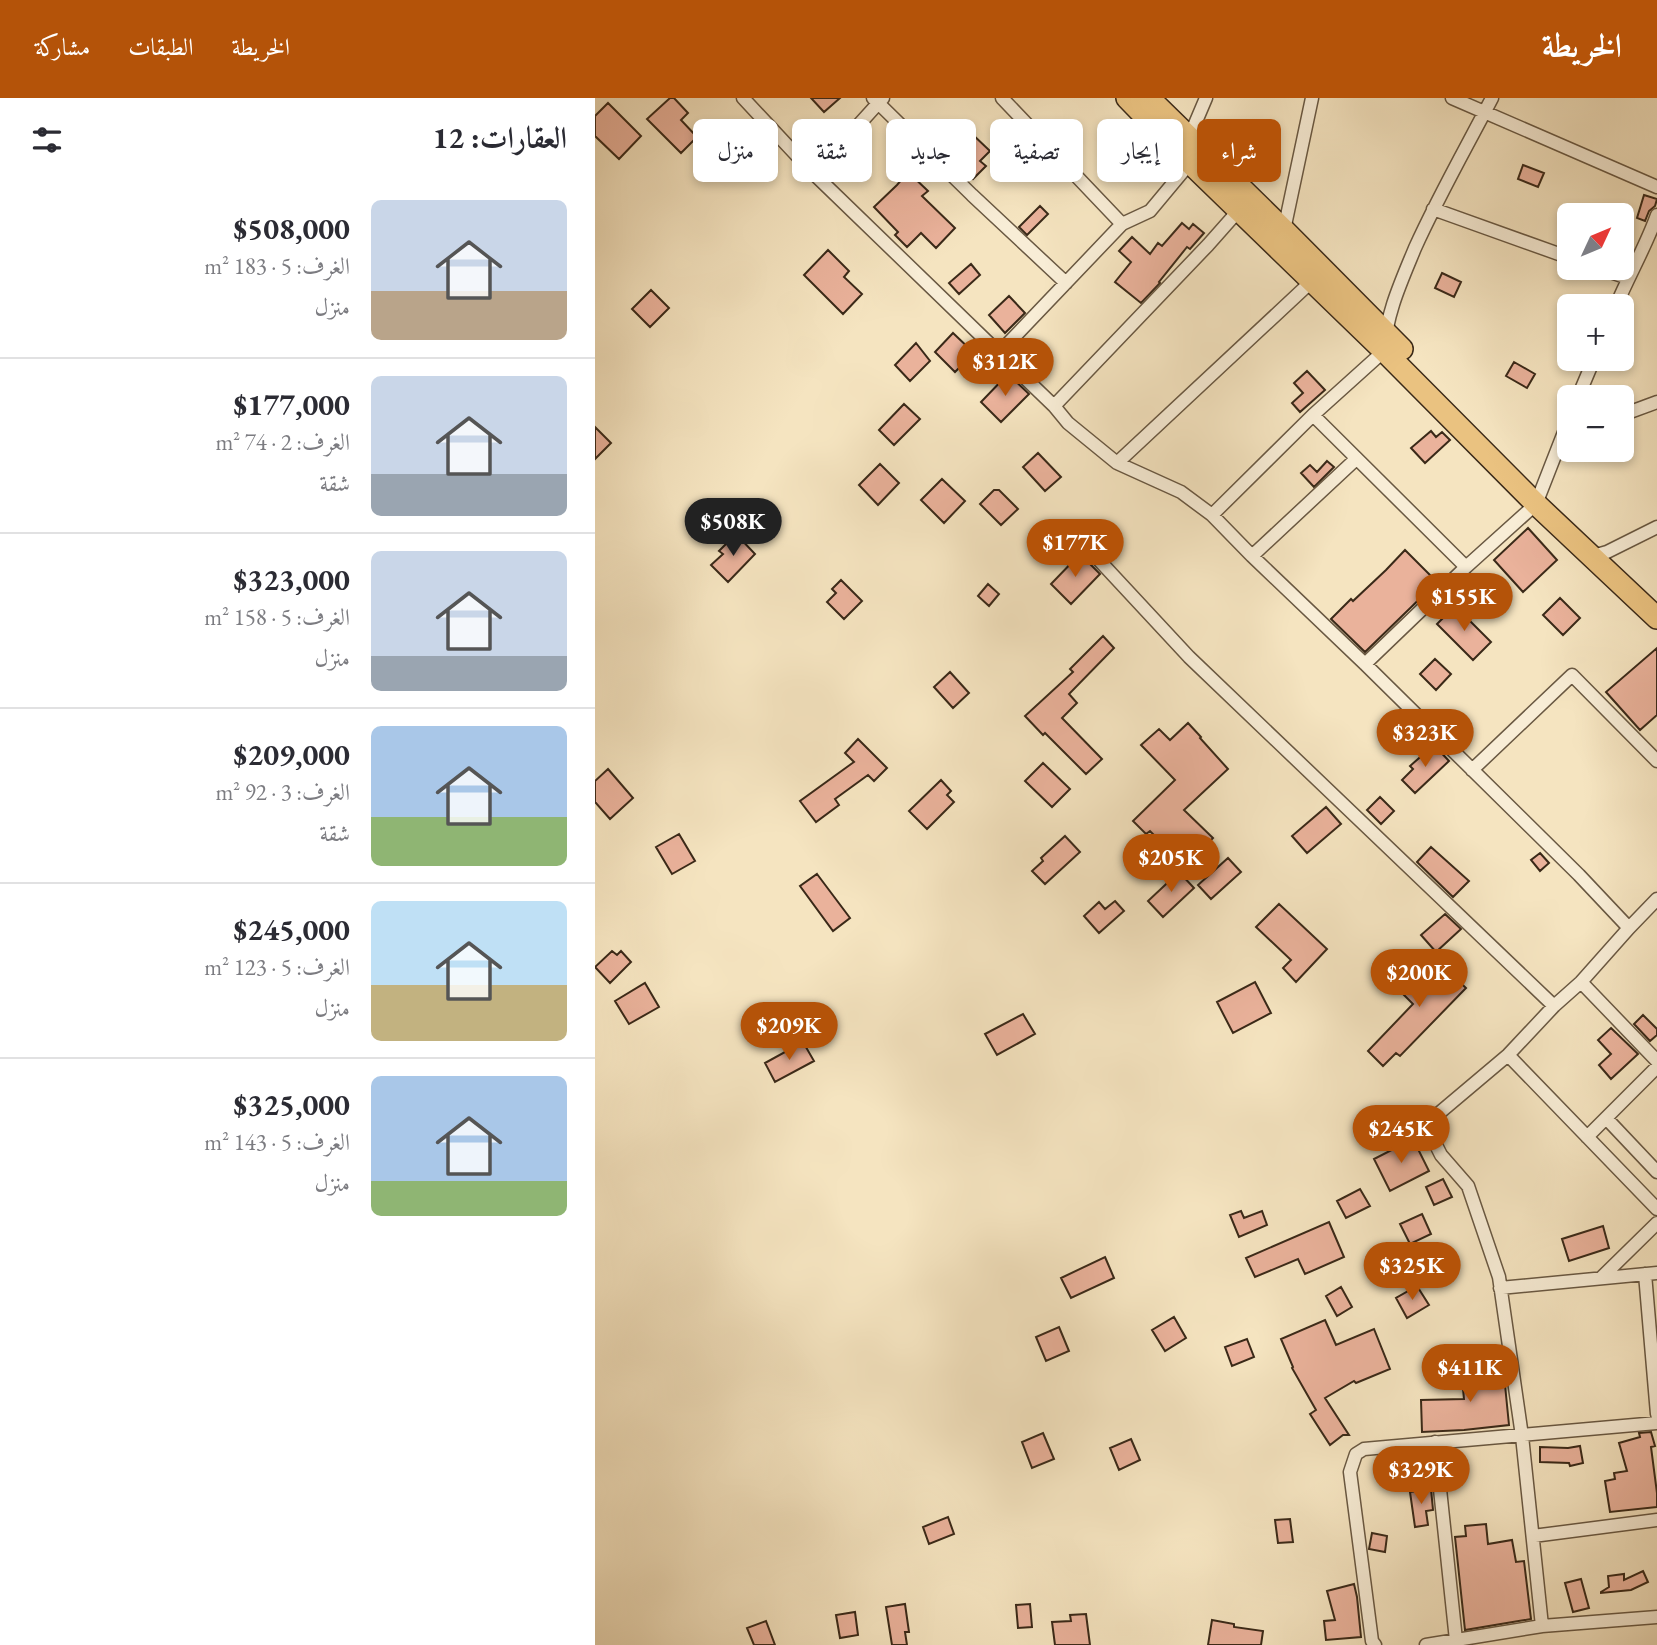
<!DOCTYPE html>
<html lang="ar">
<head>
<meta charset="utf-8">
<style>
  body { margin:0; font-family:"EB Garamond",Amiri,serif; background:#f7f7f7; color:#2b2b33; direction:rtl; height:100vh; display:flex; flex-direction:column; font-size:26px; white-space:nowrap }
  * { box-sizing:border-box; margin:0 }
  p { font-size:23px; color:#7c7c81 }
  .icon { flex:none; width:38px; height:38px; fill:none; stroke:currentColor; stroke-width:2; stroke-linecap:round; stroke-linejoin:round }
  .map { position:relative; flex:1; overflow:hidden; direction:ltr }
  .details { display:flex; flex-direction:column; background:#fff; width:595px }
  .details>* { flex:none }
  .banner { position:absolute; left:21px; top:21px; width:665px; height:63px; direction:rtl; display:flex; gap:14px }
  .needle { width:46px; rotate:46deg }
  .controls { position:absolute; left:962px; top:105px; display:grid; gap:14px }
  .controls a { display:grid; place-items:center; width:77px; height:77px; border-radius:10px; background:#fff; box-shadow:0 4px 10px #0003; font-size:35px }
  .price { position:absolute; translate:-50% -60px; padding:0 16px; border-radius:24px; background:#b45309; color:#fff; font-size:23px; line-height:46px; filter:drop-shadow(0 2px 4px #0008) }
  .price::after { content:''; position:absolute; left:50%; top:42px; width:21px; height:16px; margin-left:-10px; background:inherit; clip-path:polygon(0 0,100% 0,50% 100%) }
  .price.on { background:#222; color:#fff }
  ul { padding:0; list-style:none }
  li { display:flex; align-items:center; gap:21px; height:175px; padding:0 28px }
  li+li { border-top:2px solid #e1e1e2 }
  li span { display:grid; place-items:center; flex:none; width:196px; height:140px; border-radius:10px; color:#555 }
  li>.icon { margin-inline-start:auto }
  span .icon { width:84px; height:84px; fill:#fffc; stroke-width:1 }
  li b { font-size:30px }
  h2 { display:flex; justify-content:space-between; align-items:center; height:84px; padding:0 28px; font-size:30px }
  .pill { padding:0 24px; border-radius:10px; background:#fff; box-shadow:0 4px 10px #0003; font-size:24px; line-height:63px }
  .pill.on { background:#b45309; color:#fff }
  header { display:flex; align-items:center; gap:42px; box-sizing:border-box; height:98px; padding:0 35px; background:#b45309; color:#fff }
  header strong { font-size:33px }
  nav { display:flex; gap:38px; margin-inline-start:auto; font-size:24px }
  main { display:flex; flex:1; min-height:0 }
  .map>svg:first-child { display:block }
  .building { fill:#eab29b; stroke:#3a2918; stroke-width:2 }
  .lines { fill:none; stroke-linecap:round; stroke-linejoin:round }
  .minor-casing { stroke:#695842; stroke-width:15 }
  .primary-casing { stroke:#3a2918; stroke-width:24 }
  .minor { stroke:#f8edd6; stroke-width:12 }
  .primary { stroke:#eac280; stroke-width:21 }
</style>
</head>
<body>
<header>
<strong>الخريطة</strong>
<nav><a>الخريطة</a><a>الطبقات</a><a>مشاركة</a></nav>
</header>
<main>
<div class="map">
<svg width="1062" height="1547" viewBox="0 0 1062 1547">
  <rect width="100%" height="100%" fill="#f5e4c0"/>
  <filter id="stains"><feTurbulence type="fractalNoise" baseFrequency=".00286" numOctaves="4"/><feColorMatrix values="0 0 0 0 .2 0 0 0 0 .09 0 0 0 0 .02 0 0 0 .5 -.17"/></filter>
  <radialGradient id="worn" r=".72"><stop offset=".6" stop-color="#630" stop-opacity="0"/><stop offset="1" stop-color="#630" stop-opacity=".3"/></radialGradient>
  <path class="building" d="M 75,0 L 79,0 L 93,15 L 86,22 L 102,39 L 86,55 L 52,21 Z
    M 216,0 L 245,0 L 229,14 Z
    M 13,5 L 46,38 L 24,61 L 0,38 L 0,18 Z
    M 375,34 L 395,53 L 385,63 L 391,68 L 378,81 L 354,56 Z
    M 220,36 L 229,44 L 217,57 L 208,48 Z
    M 928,67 L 949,75 L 943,89 L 923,81 Z
    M 313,74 L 333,93 L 327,98 L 360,130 L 341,150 L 326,135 L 312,149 L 300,137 L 303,134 L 279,109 L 302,87 Z
    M 1049,97 L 1062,101 L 1060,108 L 1054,113 L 1050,123 L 1042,120 Z
    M 445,108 L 453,116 L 432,137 L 424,129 Z
    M 587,125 L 594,131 L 598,126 L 609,135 L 595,151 L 592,149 L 564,184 L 565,185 L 546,205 L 520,184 L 536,164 L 524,153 L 537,139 L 555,156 L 563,145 L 567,148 Z
    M 233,152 L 254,173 L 249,179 L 267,196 L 248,216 L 209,177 Z
    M 376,166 L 385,177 L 364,196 L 354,185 Z
    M 847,175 L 866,184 L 859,199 L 840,190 Z
    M 56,192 L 74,210 L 55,229 L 37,211 Z
    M 414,198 L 430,215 L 410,235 L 394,217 Z
    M 358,235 L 379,255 L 360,274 L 340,254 Z
    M 321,245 L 335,263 L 315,283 L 300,267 Z
    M 919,264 L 940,276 L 932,290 L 911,278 Z
    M 712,273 L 730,292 L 705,314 L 697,305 L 708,295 L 699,285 Z
    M 413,276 L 434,296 L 406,324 L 386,304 Z
    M 309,306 L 325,321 L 299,347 L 284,332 Z
    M 0,329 L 16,345 L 0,361 Z
    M 836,333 L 841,339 L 847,334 L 855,342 L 830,365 L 816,350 Z
    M 443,355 L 466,379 L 450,393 L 428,369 Z
    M 732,363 L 739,369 L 719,389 L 706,375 L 715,367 L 722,374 Z
    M 285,366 L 304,385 L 283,407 L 264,387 Z
    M 347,381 L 370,403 L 349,425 L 326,402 Z
    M 399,392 L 404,392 L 423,411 L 406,427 L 385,406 Z
    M 933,430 L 962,462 L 928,494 L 899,462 Z
    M 141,436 L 160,456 L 133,484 L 116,467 L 128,456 L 124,453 Z
    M 810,452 L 842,484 L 770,554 L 736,521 L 756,501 L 758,503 L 791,472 Z
    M 485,456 L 505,476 L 476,506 L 456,486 Z
    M 246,482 L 267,503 L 249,521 L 232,504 L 241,495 L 237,491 Z
    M 393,486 L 404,496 L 394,508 L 383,498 Z
    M 965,500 L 985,520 L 968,537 L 948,517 Z
    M 860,508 L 896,544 L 878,562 L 842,526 Z
    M 508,538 L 519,550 L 474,596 L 482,605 L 467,620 L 507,661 L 491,676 L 450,635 L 448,637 L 430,618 L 478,574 L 475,571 Z
    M 1062,550 L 1062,617 L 1045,632 L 1011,594 Z
    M 840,561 L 856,576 L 841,592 L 825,576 Z
    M 355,574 L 374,595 L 358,610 L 339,589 Z
    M 593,625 L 606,639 L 605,640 L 633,671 L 589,712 L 618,740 L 585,773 L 568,757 L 573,751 L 555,733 L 551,736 L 538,723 L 580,682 L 546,647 L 564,631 L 575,642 Z
    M 263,641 L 292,670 L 279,683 L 273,677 L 240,701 L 244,707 L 221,724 L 205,703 L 259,664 L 250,655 Z
    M 839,647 L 854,663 L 820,695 L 807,682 L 818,671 L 815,668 Z
    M 448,665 L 475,691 L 457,709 L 430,683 Z
    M 13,671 L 38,700 L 15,721 L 0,704 L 0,683 Z
    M 346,682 L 356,693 L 352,697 L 359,704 L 332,731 L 314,713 Z
    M 785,699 L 799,713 L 786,726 L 772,712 Z
    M 731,709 L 746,726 L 712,755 L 697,738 Z
    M 84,736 L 100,763 L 77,776 L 61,749 Z
    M 470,738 L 485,754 L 450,786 L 437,773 L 448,763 L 446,760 Z
    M 836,749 L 874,783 L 858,799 L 822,764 Z
    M 945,755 L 954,765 L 945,773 L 936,762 Z
    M 633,760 L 646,774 L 616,801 L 603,787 Z
    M 584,774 L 599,790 L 568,819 L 553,803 Z
    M 222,776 L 255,820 L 238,833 L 205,788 Z
    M 520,803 L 529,813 L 504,835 L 489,818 L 504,804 L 510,811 Z
    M 684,806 L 732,851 L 701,884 L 688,870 L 696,862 L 661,829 Z
    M 850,816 L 866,831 L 841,854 L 826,837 Z
    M 17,853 L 22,857 L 26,853 L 36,864 L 15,885 L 0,869 Z
    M 837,859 L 852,876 L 854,874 L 871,890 L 805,958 L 801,955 L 788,968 L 773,953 L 818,906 L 803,891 Z
    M 660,884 L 676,915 L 638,935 L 622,904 Z
    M 50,885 L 64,909 L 34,926 L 20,903 Z
    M 428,916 L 440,936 L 402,957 L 390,936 Z
    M 1048,917 L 1062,931 L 1062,937 L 1055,943 L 1039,926 Z
    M 1016,930 L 1043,956 L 1016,981 L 1004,967 L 1016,956 L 1003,942 Z
    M 208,944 L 219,963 L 180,984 L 170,965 Z
    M 818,1041 L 834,1073 L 795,1093 L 779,1061 Z
    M 848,1081 L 857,1099 L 839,1107 L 831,1089 Z
    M 765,1091 L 775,1108 L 751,1120 L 742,1103 Z
    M 646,1113 L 649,1120 L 667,1113 L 672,1127 L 644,1139 L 635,1117 Z
    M 827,1116 L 836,1136 L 815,1146 L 805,1126 Z
    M 734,1124 L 749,1159 L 710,1176 L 703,1161 L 660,1179 L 651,1160 Z
    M 1008,1128 L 1014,1150 L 974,1163 L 967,1141 Z
    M 510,1159 L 519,1180 L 476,1200 L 466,1180 Z
    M 822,1188 L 834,1207 L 812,1220 L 801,1200 Z
    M 746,1189 L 757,1209 L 742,1218 L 731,1198 Z
    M 579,1219 L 591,1240 L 570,1253 L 557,1232 Z
    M 730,1222 L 741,1247 L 779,1231 L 795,1271 L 761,1285 L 759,1283 L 730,1300 L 754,1337 L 748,1337 L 735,1347 L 715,1316 L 721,1312 L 697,1270 L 698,1269 L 686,1241 Z
    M 464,1229 L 474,1253 L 451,1263 L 441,1239 Z
    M 652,1241 L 659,1259 L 637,1268 L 630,1249 Z
    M 908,1267 L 914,1327 L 869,1332 L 827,1334 L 826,1302 L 869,1301 L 866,1271 Z
    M 1056,1334 L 1060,1348 L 1056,1349 L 1062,1395 L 1062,1409 L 1015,1414 L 1010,1383 L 1020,1381 L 1019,1375 L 1032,1373 L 1024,1345 L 1045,1339 L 1044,1335 Z
    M 448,1335 L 459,1361 L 437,1370 L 427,1344 Z
    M 536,1341 L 545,1362 L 524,1372 L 515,1350 Z
    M 985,1348 L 988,1365 L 975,1368 L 974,1365 L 945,1364 L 945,1349 L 973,1350 Z
    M 836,1391 L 838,1412 L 831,1413 L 833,1427 L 820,1429 L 815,1394 Z
    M 353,1419 L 359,1436 L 334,1446 L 328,1429 Z
    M 695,1421 L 698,1444 L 683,1445 L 680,1422 Z
    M 891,1426 L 893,1446 L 917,1442 L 921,1464 L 929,1463 L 936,1521 L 870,1532 L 860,1439 L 871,1438 L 870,1428 Z
    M 777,1435 L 792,1438 L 790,1454 L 774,1451 Z
    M 1048,1473 L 1053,1484 L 1036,1492 L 1006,1495 L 1006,1494 L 1014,1489 L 1013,1478 L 1029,1476 L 1029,1482 Z
    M 986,1481 L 994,1510 L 978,1514 L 970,1485 Z
    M 759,1486 L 762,1499 L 766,1539 L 731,1542 L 729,1523 L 740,1522 L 732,1493 Z
    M 310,1506 L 314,1534 L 310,1534 L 312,1547 L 297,1547 L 291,1509 Z
    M 435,1506 L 437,1529 L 423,1530 L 421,1507 Z
    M 260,1514 L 263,1537 L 245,1540 L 241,1517 Z
    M 491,1516 L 495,1547 L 460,1547 L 457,1524 L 476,1523 L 475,1517 Z
    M 617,1522 L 639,1526 L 639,1529 L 668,1533 L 666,1547 L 613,1547 Z
    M 171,1523 L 180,1547 L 159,1547 L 152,1530 Z"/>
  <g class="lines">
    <g class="minor-casing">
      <path id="minor" d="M 148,0 L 219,76 L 404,255 L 459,308 L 473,325 L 522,365 L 586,394 L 617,417 L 657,458 L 770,566 L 984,777 L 1034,830
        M 278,0 L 377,97 L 471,185
        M 407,0 L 527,126
        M 857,0 L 1062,89
        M 594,40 L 611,0
        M 219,76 L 288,0
        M 838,111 L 975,160
        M 689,132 L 717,0
        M 1003,170 L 1033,180
        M 1021,208 C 1034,177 1051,148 1062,117
        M 404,255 L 527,126 L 555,113 L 595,65
        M 983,299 L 999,261
        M 459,308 L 613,147 L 644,112
        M 718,317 L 871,469
        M 1027,317 L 1062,304
        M 522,365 L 717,183
        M 617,417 L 718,317 L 789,253 C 791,216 806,184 820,150 C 843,99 871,50 897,0
        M 657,458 L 761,361
        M 998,458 L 1012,454 L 1062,429
        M 502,460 L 594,559 L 959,908
        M 770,566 L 871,469 L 941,406 L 975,319
        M 877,672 L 977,577 L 1062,663
        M 986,884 L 1062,963
        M 913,957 L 1062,1111
        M 1011,1020 L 1062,1074
        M 992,1039 L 1062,969
        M 1050,1176 L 1062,1316
        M 1006,1180 L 1062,1125
        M 905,1190 L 1062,1175
        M 840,1344 L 861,1542
        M 938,1438 L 1062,1422
        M 947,1528 L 927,1338 L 904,1179 L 873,1088 L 846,1057 L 837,1039 L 836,1026 L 843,1016 L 913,957 L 959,908 L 986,884 L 1034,830 L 1062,801
        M 780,1547 L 777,1543 L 755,1374 L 761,1356 L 769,1351 L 1062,1325
        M 831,1547 L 947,1528 L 1062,1519"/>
    </g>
    <g class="primary-casing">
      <path id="primary" d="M 532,0 L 595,65 L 789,253 L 941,406 L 1062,520
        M 554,0 L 689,132 L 807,251"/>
    </g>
    <use href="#minor" class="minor"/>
    <use href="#primary" class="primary"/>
  </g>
  <rect width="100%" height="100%" filter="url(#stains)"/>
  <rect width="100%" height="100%" fill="url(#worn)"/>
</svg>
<div class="controls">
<a><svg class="needle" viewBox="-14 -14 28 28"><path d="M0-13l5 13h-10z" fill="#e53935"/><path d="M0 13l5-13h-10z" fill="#7c7c81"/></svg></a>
<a>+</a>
<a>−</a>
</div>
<b class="price" style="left:410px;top:300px">$312K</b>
<b class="price on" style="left:138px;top:460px">$508K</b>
<b class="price" style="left:480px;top:481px">$177K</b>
<b class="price" style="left:869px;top:535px">$155K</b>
<b class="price" style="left:830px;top:671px">$323K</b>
<b class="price" style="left:576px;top:796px">$205K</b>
<b class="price" style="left:824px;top:911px">$200K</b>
<b class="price" style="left:194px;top:964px">$209K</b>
<b class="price" style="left:806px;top:1067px">$245K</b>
<b class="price" style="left:817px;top:1204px">$325K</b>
<b class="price" style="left:875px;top:1306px">$411K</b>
<b class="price" style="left:826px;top:1408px">$329K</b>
<div class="banner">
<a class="pill on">شراء</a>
<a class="pill">إيجار</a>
<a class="pill">تصفية</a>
<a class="pill">جديد</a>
<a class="pill">شقة</a>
<a class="pill">منزل</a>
</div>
</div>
<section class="details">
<h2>العقارات: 12<svg class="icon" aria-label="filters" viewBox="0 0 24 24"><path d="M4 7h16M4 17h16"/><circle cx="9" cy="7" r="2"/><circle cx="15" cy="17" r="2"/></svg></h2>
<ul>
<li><span style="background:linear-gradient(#c9d6e8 65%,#b9a48a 0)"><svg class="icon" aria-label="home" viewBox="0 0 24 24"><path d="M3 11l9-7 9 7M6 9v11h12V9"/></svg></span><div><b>$508,000</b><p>الغرف: 5 · 183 m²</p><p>منزل</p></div></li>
<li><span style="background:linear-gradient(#c9d6e8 70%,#9aa5b1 0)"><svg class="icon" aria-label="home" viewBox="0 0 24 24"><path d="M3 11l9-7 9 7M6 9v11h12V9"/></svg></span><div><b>$177,000</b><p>الغرف: 2 · 74 m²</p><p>شقة</p></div></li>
<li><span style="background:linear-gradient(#c9d6e8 75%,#9aa5b1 0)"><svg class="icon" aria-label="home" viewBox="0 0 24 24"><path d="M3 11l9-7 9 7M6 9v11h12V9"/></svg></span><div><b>$323,000</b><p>الغرف: 5 · 158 m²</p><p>منزل</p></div></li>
<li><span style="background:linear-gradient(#a9c7e8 65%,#8fb573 0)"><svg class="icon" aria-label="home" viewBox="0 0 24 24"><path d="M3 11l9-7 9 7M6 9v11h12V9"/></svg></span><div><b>$209,000</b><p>الغرف: 3 · 92 m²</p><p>شقة</p></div></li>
<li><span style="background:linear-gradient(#bfe0f5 60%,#c2b280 0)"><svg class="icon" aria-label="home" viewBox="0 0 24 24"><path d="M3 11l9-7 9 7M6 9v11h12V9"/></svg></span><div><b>$245,000</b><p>الغرف: 5 · 123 m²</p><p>منزل</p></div></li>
<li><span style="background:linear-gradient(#a9c7e8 75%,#8fb573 0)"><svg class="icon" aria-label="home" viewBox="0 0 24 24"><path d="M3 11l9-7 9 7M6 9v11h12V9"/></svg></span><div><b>$325,000</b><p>الغرف: 5 · 143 m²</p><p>منزل</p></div></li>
</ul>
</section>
</main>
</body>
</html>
